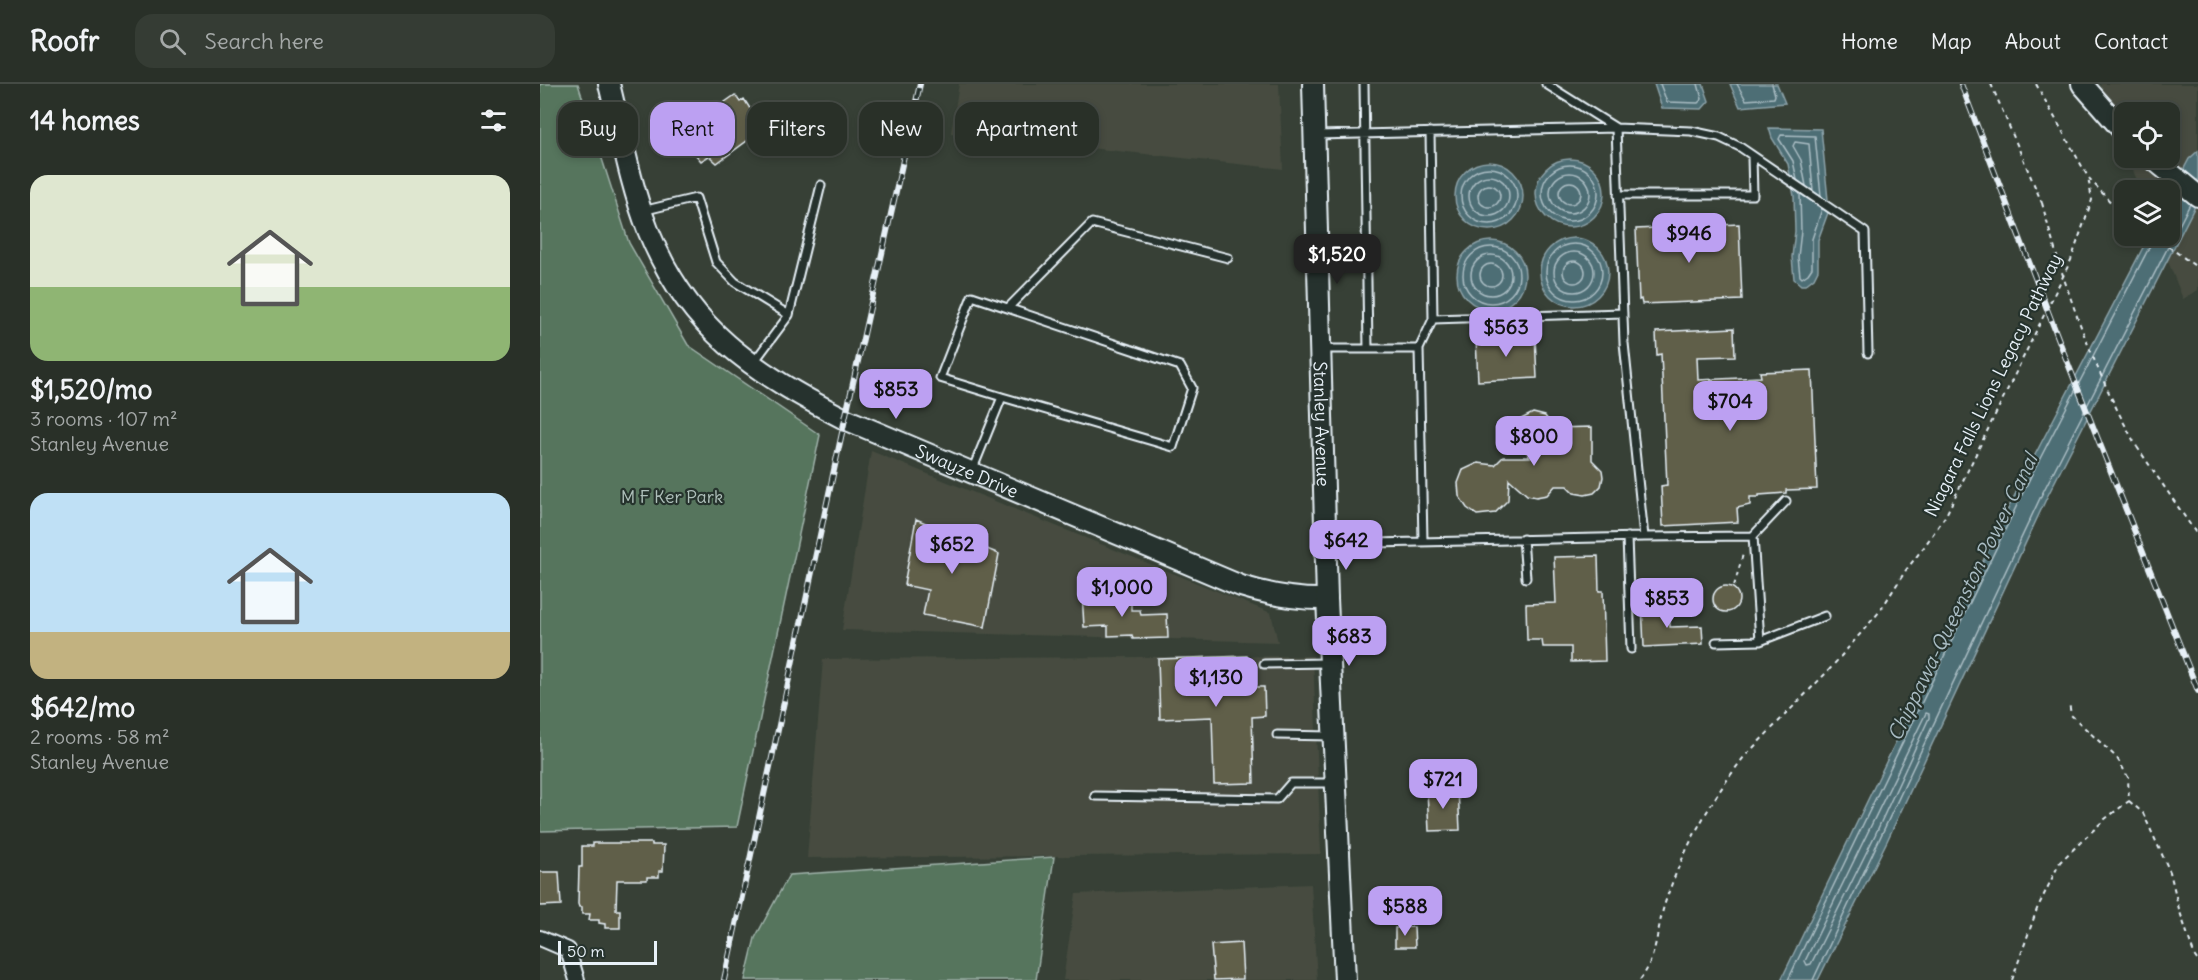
<!DOCTYPE html>
<html lang="en">
<head>
<meta charset="utf-8">
<style>
  body { margin:0; font-family:Delius,sans-serif; background:#353c34; color:#f1f3f6; height:100vh; display:flex; flex-direction:column; font-size:22px; white-space:nowrap }
  * { box-sizing:border-box; margin:0 }
  p { font-size:20px; color:#a5a9a8 }
  .icon { flex:none; width:33px; height:33px; fill:none; stroke:currentColor; stroke-width:2; stroke-linecap:round; stroke-linejoin:round }
  .map { position:relative; flex:1; overflow:hidden }
  .side { display:flex; flex-direction:column; background:#293028; width:540px }
  .side>* { flex:none }
  .top-card { position:absolute; left:18px; top:18px; width:570px; height:54px; display:flex; gap:12px }
  .fabs { position:absolute; left:1574px; top:18px; display:grid; gap:12px }
  .fabs a { display:grid; place-items:center; width:66px; height:66px; border-radius:12px; background:#293028; box-shadow:0 3px 9px #0003,0 0 0 2px #454b45; font-size:30px }
  .scale { position:absolute; left:18px; bottom:15px; width:99px; box-sizing:border-box; padding-left:6px; border:3px solid #e8f1f8; border-top:0; font-size:16px; line-height:21px; white-space:nowrap; color:#e8f1f8; -webkit-text-stroke:4px #26332d; paint-order:stroke }
  .price { position:absolute; translate:-50% -51px; padding:0 14px; border-radius:12px; background:#bca0f2; color:#111; font-size:20px; line-height:39px; filter:drop-shadow(0 2px 3px #0008) }
  .price::after { content:''; position:absolute; left:50%; top:36px; width:18px; height:14px; margin-left:-9px; background:inherit; clip-path:polygon(0 0,100% 0,50% 100%) }
  .price.current { background:#222; color:#fff }
  ul { padding:0; list-style:none }
  li { display:grid; align-content:center; gap:12px; height:318px; padding:0 30px }
  li span { display:grid; place-items:center; height:186px; border-radius:18px; color:#555 }
  li>.icon { margin-inline-start:auto }
  span .icon { width:108px; height:108px; fill:#fffc; stroke-width:1 }
  li b { font-size:26px }
  h2 { display:flex; justify-content:space-between; align-items:center; height:72px; padding:0 30px; font-size:26px }
  .pill { padding:0 21px; border-radius:18px; background:#293028; box-shadow:0 3px 9px #0003,0 0 0 2px #454b45; font-size:21px; line-height:54px }
  .pill.current { background:#bca0f2; color:#111 }
  header { display:flex; align-items:center; gap:36px; box-sizing:border-box; height:84px; padding:0 30px; background:#293028; border-bottom:2px solid #454b45 }
  header strong { font-size:28px }
  nav { display:flex; gap:33px; margin-inline-start:auto; font-size:21px }
  .search { width:420px; height:54px; background:#353c34; display:flex; align-items:center; gap:15px; box-sizing:border-box; padding:0 21px; border-radius:18px; color:#a5a9a8; font-size:22px }
  main { display:flex; flex:1; min-height:0 }
  .map>svg:first-child { display:block }
  .built { fill:#464c40 }
  .green { fill:#56745d; stroke:#9fb2aa; stroke-width:1.5 }
  .water { fill:#4e6e75; stroke:#8ca2a9; stroke-width:1.5 }
  .lines { fill:none; stroke-linecap:round; stroke-linejoin:round }
  .shore { stroke:#aabdc4; stroke-width:1.5 }
  .building { fill:#605e4a; stroke:#e8f1f8; stroke-width:1.5 }
  .lane-casing { stroke:#e8f1f8; stroke-width:11 }
  .street-casing { stroke:#e8f1f8; stroke-width:18 }
  .secondary-casing { stroke:#e8f1f8; stroke-width:24 }
  .path { stroke:#e8f1f8; stroke-width:2; stroke-dasharray:4.5 4.5; stroke-linecap:butt }
  .lane { stroke:#26332d; stroke-width:7 }
  .street { stroke:#26332d; stroke-width:14 }
  .secondary { stroke:#26332d; stroke-width:20 }
  .rail-casing { stroke:#e8f1f8; stroke-width:6 }
  .rail { stroke:#26332d; stroke-width:4; stroke-dasharray:11; stroke-linecap:butt }
  .path-bridge { stroke:#e8f1f8; stroke-width:2; stroke-dasharray:4.5 4.5; stroke-linecap:butt }
  .labels { text-anchor:middle; dominant-baseline:central; stroke-width:4.5; stroke-linejoin:round; paint-order:stroke }
  .street-label { font-size:18px; fill:#e8f1f8; stroke:#26332d }
  .park-label { font-size:18px; fill:#aebfba; stroke:#26332d }
  .water-label { font-size:20px; font-style:italic; fill:#aabdc4; stroke:#26332d }
</style>
</head>
<body>
<header>
<strong>Roofr</strong>
<div class="search"><svg class="icon" aria-label="search" viewBox="0 0 24 24"><circle cx="10" cy="10" r="6"/><path d="M15 15l6 6"/></svg>Search here</div>
<nav><a>Home</a><a>Map</a><a>About</a><a>Contact</a></nav>
</header>
<main>
<section class="side">
<h2>14 homes<svg class="icon" aria-label="filters" viewBox="0 0 24 24"><path d="M4 7h16M4 17h16"/><circle cx="9" cy="7" r="2"/><circle cx="15" cy="17" r="2"/></svg></h2>
<ul>
<li><span style="background:linear-gradient(#dfe7d0 60%,#8fb573 0)"><svg class="icon" aria-label="home" viewBox="0 0 24 24"><path d="M3 11l9-7 9 7M6 9v11h12V9"/></svg></span><div><b>$1,520/mo</b><p>3 rooms · 107 m²</p><p>Stanley Avenue</p></div></li>
<li><span style="background:linear-gradient(#bfe0f5 75%,#c2b280 0)"><svg class="icon" aria-label="home" viewBox="0 0 24 24"><path d="M3 11l9-7 9 7M6 9v11h12V9"/></svg></span><div><b>$642/mo</b><p>2 rooms · 58 m²</p><p>Stanley Avenue</p></div></li>
</ul>
</section>
<div class="map">
<svg width="1658" height="896" viewBox="0 0 1658 896">
  <rect width="100%" height="100%" fill="#374036"/>
  <filter id="ink" filterUnits="userSpaceOnUse"><feTurbulence type="fractalNoise" baseFrequency=".0167" numOctaves="2"/><feDisplacementMap in="SourceGraphic" scale="12" xChannelSelector="R" yChannelSelector="G"/><feConvolveMatrix kernelMatrix="1 2 1 2 8 2 1 2 1" color-interpolation-filters="sRGB"/></filter>
  <g filter="url(#ink)">
    <path class="built" d="M 419,0 L 739,0 L 743,85 L 411,49 Z
      M 1560,0 L 1658,0 L 1658,206 L 1643,215 L 1618,152 L 1629,152 L 1629,106 L 1601,106 L 1588,74 L 1629,74 L 1629,28 L 1584,28 L 1584,63 Z
      M 331,367 L 731,529 L 738,558 L 302,546 Z
      M 773,572 L 781,770 L 267,774 L 283,575 Z
      M 771,800 L 777,896 L 523,896 L 536,810 Z"/>
    <path class="green" d="M 0,0 L 38,0 L 89,159 L 148,261 L 280,351 L 197,743 L 0,747 Z
      M 514,773 L 496,896 L 205,896 L 215,854 L 249,791 Z"/>
    <path class="water" d="M 1114,0 L 1163,0 L 1169,17 L 1162,25 L 1122,24 Z
      M 1190,0 L 1237,0 L 1245,19 L 1200,23 Z
      M 1229,44 L 1281,45 L 1289,126 L 1278,156 L 1278,186 L 1274,194 L 1265,201 L 1261,201 L 1254,195 L 1252,173 L 1255,147 L 1254,112 L 1248,80 L 1232,54 Z
      M 1658,67 L 1658,116 L 1507,413 L 1347,757 L 1278,896 L 1241,896 L 1485,390 L 1609,152 L 1629,152 L 1629,113 L 1649,75 Z
      M996 109a34 34 0 1 1 68 0a34 34 0 1 1-68 0Z
      M915 112a34 34 0 1 1 68 0a34 34 0 1 1-68 0Z
      M1000 188a34 34 0 1 1 68 0a34 34 0 1 1-68 0Z
      M917 191a34 34 0 1 1 68 0a34 34 0 1 1-68 0Z"/>
    <g class="lines">
      <path class="shore" d="M 1120,0 L 1127,18 L 1158,19 L 1162,15 L 1158,0
        M 1197,0 L 1206,16 L 1234,14 L 1235,11 L 1232,0
        M1002 109a28 28 0 1 1 56 0a28 28 0 1 1-56 0Z
        M921 112a28 28 0 1 1 56 0a28 28 0 1 1-56 0Z
        M1010 109a20 20 0 1 1 40 0a20 20 0 1 1-40 0Z
        M929 112a20 20 0 1 1 40 0a20 20 0 1 1-40 0Z
        M 1257,96 L 1253,77 L 1239,55 L 1241,51 L 1275,52 L 1281,112
        M1019 109a11 11 0 1 1 22 0a11 11 0 1 1-22 0Z
        M938 112a11 11 0 1 1 22 0a11 11 0 1 1-22 0Z
        M 1266,102 L 1261,76 L 1253,62 L 1255,58 L 1269,60 L 1273,107
        M 1260,110 L 1261,147 L 1258,173 L 1260,192 L 1262,194 L 1268,190 L 1272,184 L 1272,155 L 1282,125
        M1006 188a28 28 0 1 1 56 0a28 28 0 1 1-56 0Z
        M923 191a28 28 0 1 1 56 0a28 28 0 1 1-56 0Z
        M1014 188a20 20 0 1 1 40 0a20 20 0 1 1-40 0Z
        M931 191a20 20 0 1 1 40 0a20 20 0 1 1-40 0Z
        M1023 188a11 11 0 1 1 22 0a11 11 0 1 1-22 0Z
        M940 191a11 11 0 1 1 22 0a11 11 0 1 1-22 0Z
        M 1386,629 L 1389,630 L 1389,634 L 1335,751 L 1271,880 L 1267,881 L 1265,877 Z
        M 1248,896 L 1491,392 L 1613,156 L 1614,152
        M 1273,896 L 1502,410 L 1650,120"/>
    </g>
    <path class="building" d="M 195,11 L 200,18 L 204,15 L 223,45 L 177,79 L 169,72 L 161,77 L 150,64 L 155,62 L 144,47 Z
      M 1199,140 L 1202,216 L 1102,220 L 1101,215 L 1099,216 L 1096,145 Z
      M 1194,244 L 1195,272 L 1157,273 L 1158,296 L 1221,293 L 1220,288 L 1272,286 L 1277,405 L 1246,406 L 1246,409 L 1219,411 L 1219,413 L 1210,413 L 1210,421 L 1197,424 L 1198,438 L 1123,442 L 1121,402 L 1127,401 L 1121,270 L 1117,271 L 1116,248 Z
      M 995,252 L 997,294 L 938,297 L 936,255 Z
      M 993,329 L 1005,332 L 1014,344 L 1052,343 L 1052,376 L 1062,386 L 1063,393 L 1061,402 L 1054,409 L 1045,411 L 1034,409 L 1027,402 L 1015,402 L 1007,411 L 996,413 L 987,411 L 969,395 L 968,416 L 955,429 L 937,431 L 927,424 L 919,412 L 918,399 L 923,386 L 938,379 L 955,381 L 963,373 L 990,373 L 978,357 L 976,346 L 981,335 Z
      M 376,435 L 459,470 L 445,543 L 383,531 L 388,506 L 364,501 Z
      M 1058,472 L 1059,507 L 1063,507 L 1065,577 L 1031,578 L 1031,563 L 1003,563 L 1002,556 L 987,556 L 986,520 L 1016,519 L 1014,473 Z
      M1173 515a13 13 0 1 1 26 0a13 13 0 1 1-26 0Z
      M 566,507 L 566,517 L 591,516 L 591,526 L 600,526 L 601,531 L 627,530 L 628,554 L 593,555 L 592,551 L 568,552 L 568,542 L 544,543 L 542,508 Z
      M 1129,519 L 1130,543 L 1162,542 L 1163,560 L 1104,563 L 1102,520 Z
      M 707,572 L 708,603 L 724,603 L 725,632 L 712,633 L 714,699 L 674,700 L 672,633 L 620,635 L 618,575 Z
      M 918,705 L 920,746 L 889,747 L 887,706 Z
      M 53,759 L 112,759 L 112,761 L 124,761 L 123,787 L 119,787 L 119,793 L 107,793 L 107,796 L 77,796 L 76,826 L 80,826 L 80,844 L 65,844 L 65,840 L 59,839 L 59,836 L 49,836 L 50,830 L 42,830 L 42,823 L 39,823 L 38,820 L 39,783 L 42,783 L 42,762 L 53,762 Z
      M 0,788 L 19,788 L 21,821 L 0,822 Z
      M 874,843 L 875,863 L 855,863 L 855,844 Z
      M 701,859 L 703,895 L 674,896 L 671,861 Z"/>
    <g class="lines">
      <g class="lane-casing">
        <path id="lane" d="M 824,0 L 828,265
          M 890,48 L 893,235
          M 776,51 L 1076,44 L 1151,47 L 1179,53 L 1200,63 L 1325,148 L 1328,269
          M 1078,111 L 1213,111 L 1212,73
          M 102,127 L 156,114 L 176,178 L 195,198 L 249,231 L 281,101
          M 468,224 L 552,139 L 688,174
          M 782,265 L 879,265 L 883,457
          M 879,265 L 893,235 L 1083,229
          M 214,278 L 249,231
          M 432,387 L 462,313 L 633,363 L 652,304 L 640,282 L 432,212 L 400,294 L 462,313
          M 1213,452 L 1220,557
          M 1087,453 L 1091,565
          M 1104,453 L 1213,452 L 1246,417
          M 983,455 L 986,494
          M 789,460 L 1104,453 L 1084,259 L 1076,44 L 1006,0
          M 1176,558 L 1220,557 L 1285,532
          M 724,580 L 788,579
          M 737,651 L 791,652
          M 555,712 L 737,715 L 751,699 L 793,699"/>
      </g>
      <g class="street-casing">
        <path id="street" d="M 0,854 L 28,866 L 37,896"/>
      </g>
      <g class="secondary-casing">
        <g id="secondary">
          <path id="s1" d="M 69,0 C 81,48 90,100 108,146 C 148,246 214,288 305,335 L 701,502 C 730,511 757,516 787,515"/>
          <path id="s2" d="M 773,0 L 787,515 L 805,896"/>
          <path d="M 1542,0 L 1584,48"/>
          <path d="M 1612,74 L 1658,112"/>
        </g>
      </g>
      <path class="path" d="M 1451,0 L 1502,119
        M 1496,0 L 1548,93 L 1574,122 L 1584,130
        M 1614,152 L 1658,184
        M 1597,363 L 1658,452
        M 1194,502 L 1203,470
        M 1589,717 L 1603,729 L 1630,788 L 1639,825 L 1655,873 L 1658,877
        M 1100,896 C 1116,876 1117,846 1124,822 C 1140,771 1171,715 1204,673 L 1289,586 L 1340,527 L 1366,486 L 1384,463 L 1406,431 L 1531,176 L 1552,116 L 1548,93
        M 1472,896 L 1497,825 L 1520,778 L 1565,735 L 1589,717 L 1588,693 L 1577,674 L 1531,631 L 1529,618"/>
      <use href="#lane" class="lane"/>
      <use href="#street" class="street"/>
      <use href="#secondary" class="secondary"/>
      <g class="rail-casing">
        <path id="rail" d="M 1421,0 L 1525,272 L 1658,607
          M 184,896 L 305,335 L 380,0"/>
      </g>
      <use href="#rail" class="rail"/>
      <path class="path-bridge" d="M 1502,119 C 1524,204 1554,287 1597,363"/>
    </g>
  </g>
  <g class="labels">
    <g class="street-label">
      <text transform="translate(1453 301) rotate(-64)">Niagara Falls Lions Legacy Pathway</text>
      <text stroke="none"><textPath href="#s2" startOffset="340">Stanley Avenue</textPath></text>
      <text stroke="none"><textPath href="#s1" startOffset="564">Swayze Drive</textPath></text>
    </g>
    <g class="park-label">
      <text x="132" y="412">M F Ker Park</text>
    </g>
    <g class="water-label">
      <text transform="translate(1422 513) rotate(-64)">Chippawa-Queenston Power Canal</text>
    </g>
  </g>
</svg>
<div class="fabs">
<a><svg class="icon" aria-label="locate" viewBox="0 0 24 24"><circle cx="12" cy="12" r="6"/><path d="M12 2v4M12 18v4M2 12h4M18 12h4"/></svg></a>
<a><svg class="icon" aria-label="layers" viewBox="0 0 24 24"><path d="M12 4l9 5-9 5-9-5zM3 14l9 5 9-5"/></svg></a>
</div>
<div class="scale">50 m</div>
<b class="price" style="left:1149px;top:180px">$946</b>
<b class="price current" style="left:797px;top:201px">$1,520</b>
<b class="price" style="left:966px;top:274px">$563</b>
<b class="price" style="left:356px;top:336px">$853</b>
<b class="price" style="left:1190px;top:348px">$704</b>
<b class="price" style="left:994px;top:383px">$800</b>
<b class="price" style="left:806px;top:487px">$642</b>
<b class="price" style="left:412px;top:491px">$652</b>
<b class="price" style="left:582px;top:534px">$1,000</b>
<b class="price" style="left:1127px;top:545px">$853</b>
<b class="price" style="left:809px;top:583px">$683</b>
<b class="price" style="left:676px;top:624px">$1,130</b>
<b class="price" style="left:903px;top:726px">$721</b>
<b class="price" style="left:865px;top:853px">$588</b>
<div class="top-card">
<a class="pill">Buy</a>
<a class="pill current">Rent</a>
<a class="pill">Filters</a>
<a class="pill">New</a>
<a class="pill">Apartment</a>
</div>
</div>
</main>
</body>
</html>
